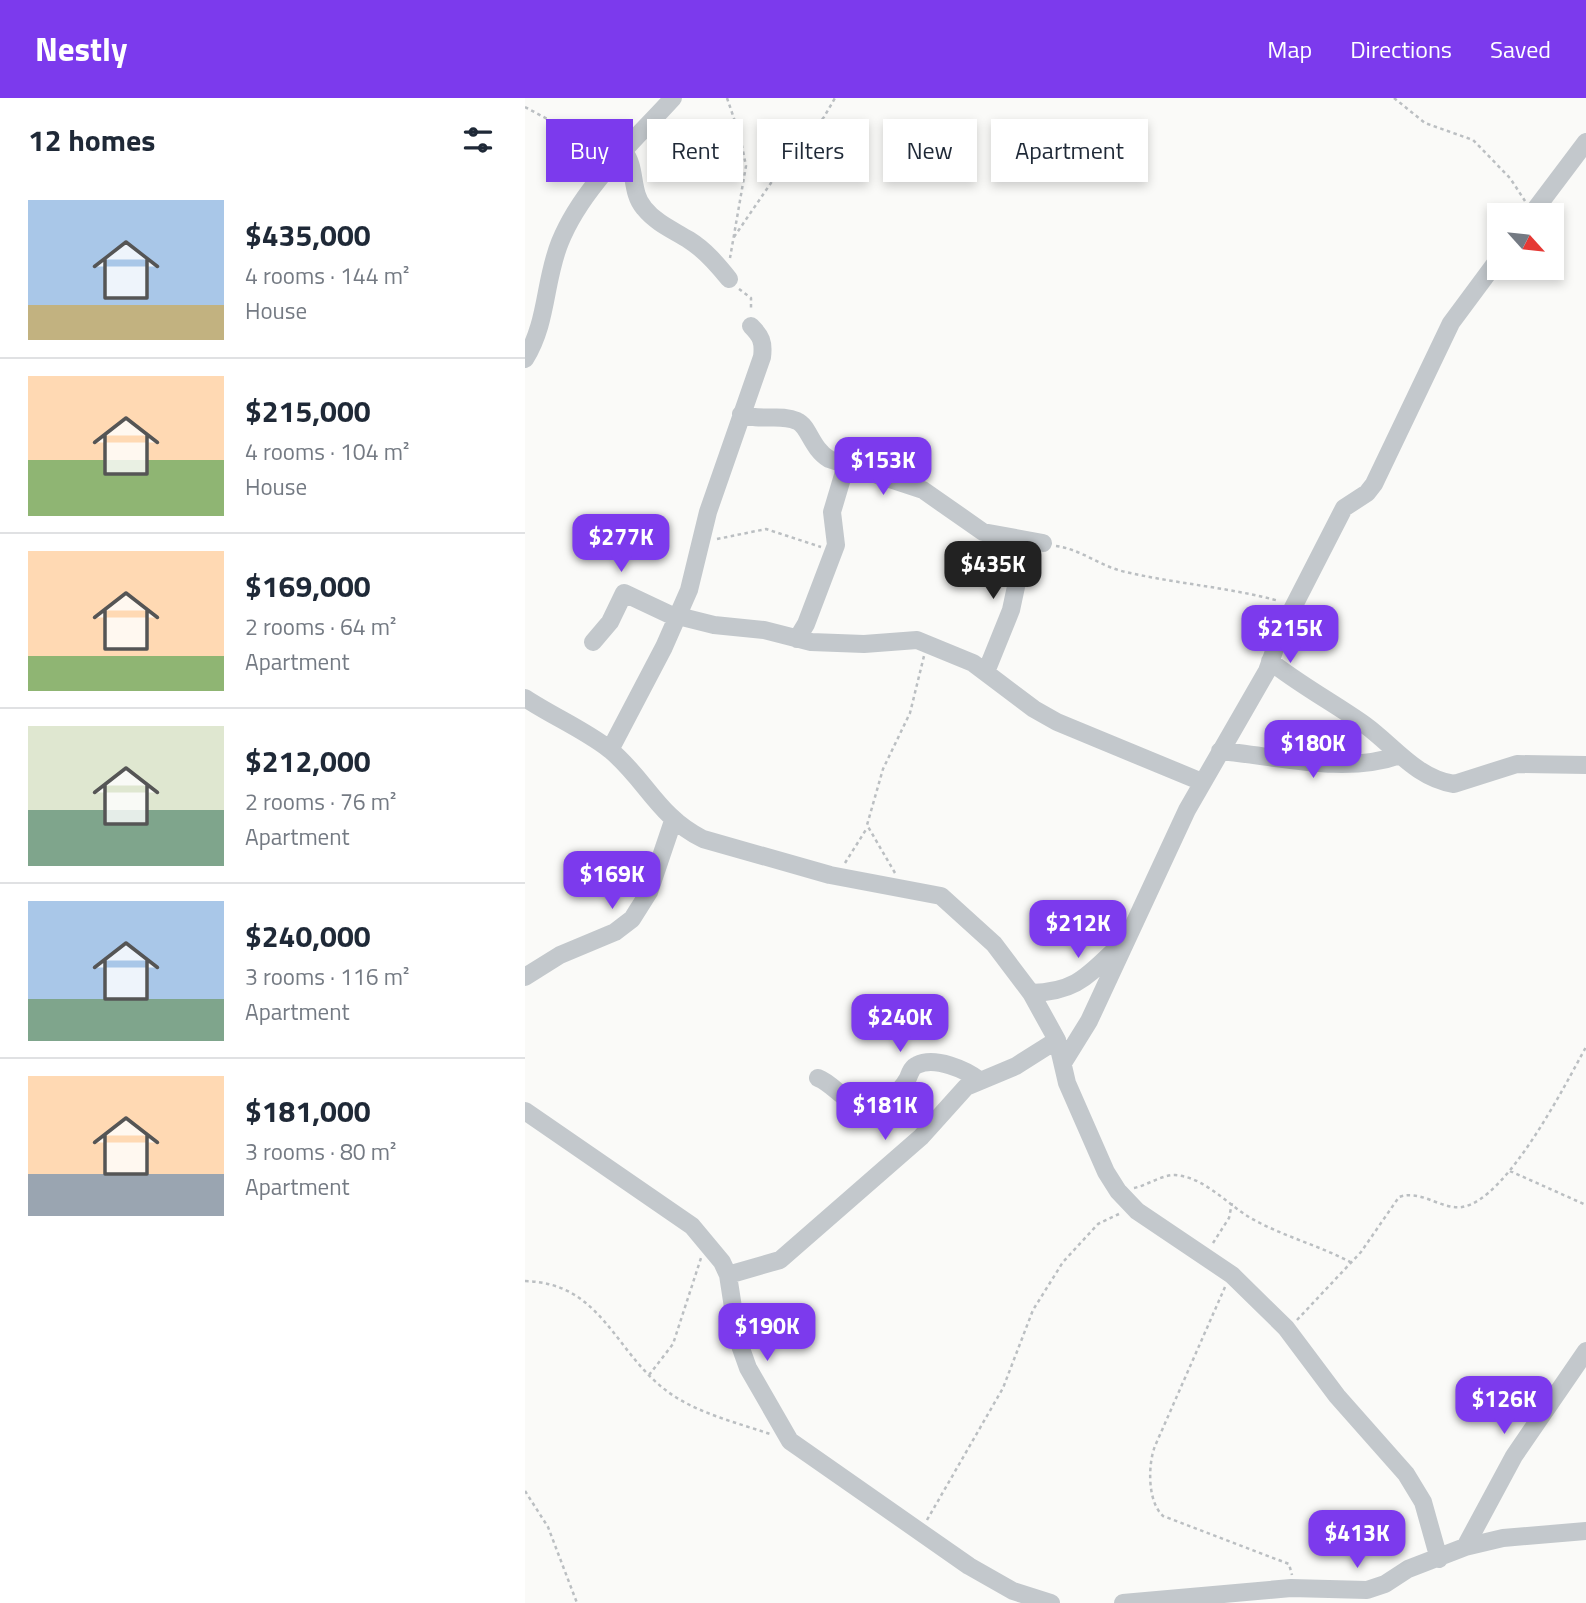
<!DOCTYPE html>
<html lang="en">
<head>
<meta charset="utf-8">
<style>
  body { margin:0; font-family:"Titillium Web",sans-serif; background:#f2f2f3; color:#1f2937; height:100vh; display:flex; flex-direction:column; font-size:26px; white-space:nowrap }
  * { box-sizing:border-box; margin:0 }
  p { font-size:23px; color:#747a83 }
  .icon { flex:none; width:38px; height:38px; fill:none; stroke:currentColor; stroke-width:2; stroke-linecap:round; stroke-linejoin:round }
  .map { position:relative; flex:1; overflow:hidden }
  .side { display:flex; flex-direction:column; background:#fff; width:525px }
  .side>* { flex:none }
  .top-card { position:absolute; left:21px; top:21px; width:665px; height:63px; display:flex; gap:14px }
  .needle { width:46px; rotate:117deg }
  .fabs { position:absolute; left:962px; top:105px; display:grid; gap:14px }
  .fabs a { display:grid; place-items:center; width:77px; height:77px; border-radius:0px; background:#fff; box-shadow:0 4px 10px #0003; font-size:35px }
  .price { position:absolute; translate:-50% -60px; padding:0 16px; border-radius:14px; background:#7c3aed; color:#fff; font-size:23px; line-height:46px; filter:drop-shadow(0 2px 4px #0008) }
  .price::after { content:''; position:absolute; left:50%; top:42px; width:21px; height:16px; margin-left:-10px; background:inherit; clip-path:polygon(0 0,100% 0,50% 100%) }
  .price.on { background:#222; color:#fff }
  ul { padding:0; list-style:none }
  li { display:flex; align-items:center; gap:21px; height:175px; padding:0 28px }
  li+li { border-top:2px solid #e0e1e3 }
  li span { display:grid; place-items:center; flex:none; width:196px; height:140px; border-radius:0px; color:#555 }
  li>.icon { margin-inline-start:auto }
  span .icon { width:84px; height:84px; fill:#fffc; stroke-width:1 }
  li b { font-size:30px }
  h2 { display:flex; justify-content:space-between; align-items:center; height:84px; padding:0 28px; font-size:30px }
  .pill { padding:0 24px; border-radius:0px; background:#fff; box-shadow:0 4px 10px #0003; font-size:24px; line-height:63px }
  .pill.on { background:#7c3aed; color:#fff }
  header { display:flex; align-items:center; gap:42px; box-sizing:border-box; height:98px; padding:0 35px; background:#7c3aed; color:#fff }
  header strong { font-size:33px }
  nav { display:flex; gap:38px; margin-inline-start:auto; font-size:24px }
  main { display:flex; flex:1; min-height:0 }
  .map>svg:first-child { display:block }
  .lines { fill:none; stroke-linecap:round; stroke-linejoin:round }
  .path { stroke:#bbbfc2; stroke-width:2.5; stroke-dasharray:3.5 3.5; stroke-linecap:butt }
  .minor { stroke:#c3c8cc; stroke-width:18 }
</style>
</head>
<body>
<header>
<strong>Nestly</strong>
<nav><a>Map</a><a>Directions</a><a>Saved</a></nav>
</header>
<main>
<section class="side">
<h2>12 homes<svg class="icon" aria-label="filters" viewBox="0 0 24 24"><path d="M4 7h16M4 17h16"/><circle cx="9" cy="7" r="2"/><circle cx="15" cy="17" r="2"/></svg></h2>
<ul>
<li><span style="background:linear-gradient(#a9c7e8 75%,#c2b280 0)"><svg class="icon" aria-label="home" viewBox="0 0 24 24"><path d="M3 11l9-7 9 7M6 9v11h12V9"/></svg></span><div><b>$435,000</b><p>4 rooms · 144 m²</p><p>House</p></div></li>
<li><span style="background:linear-gradient(#ffd9b3 60%,#8fb573 0)"><svg class="icon" aria-label="home" viewBox="0 0 24 24"><path d="M3 11l9-7 9 7M6 9v11h12V9"/></svg></span><div><b>$215,000</b><p>4 rooms · 104 m²</p><p>House</p></div></li>
<li><span style="background:linear-gradient(#ffd9b3 75%,#8fb573 0)"><svg class="icon" aria-label="home" viewBox="0 0 24 24"><path d="M3 11l9-7 9 7M6 9v11h12V9"/></svg></span><div><b>$169,000</b><p>2 rooms · 64 m²</p><p>Apartment</p></div></li>
<li><span style="background:linear-gradient(#dfe7d0 60%,#7fa58c 0)"><svg class="icon" aria-label="home" viewBox="0 0 24 24"><path d="M3 11l9-7 9 7M6 9v11h12V9"/></svg></span><div><b>$212,000</b><p>2 rooms · 76 m²</p><p>Apartment</p></div></li>
<li><span style="background:linear-gradient(#a9c7e8 70%,#7fa58c 0)"><svg class="icon" aria-label="home" viewBox="0 0 24 24"><path d="M3 11l9-7 9 7M6 9v11h12V9"/></svg></span><div><b>$240,000</b><p>3 rooms · 116 m²</p><p>Apartment</p></div></li>
<li><span style="background:linear-gradient(#ffd9b3 70%,#9aa5b1 0)"><svg class="icon" aria-label="home" viewBox="0 0 24 24"><path d="M3 11l9-7 9 7M6 9v11h12V9"/></svg></span><div><b>$181,000</b><p>3 rooms · 80 m²</p><p>Apartment</p></div></li>
</ul>
</section>
<div class="map">
<svg width="1061" height="1505" viewBox="0 0 1061 1505">
  <rect width="100%" height="100%" fill="#fafaf8"/>
  <g class="lines">
    <path class="path" d="M 202,0 L 215,38 L 221,68 L 205,160
      M 869,0 L 900,25 L 948,42 L 985,80 L 1000,103
      M 0,9 L 80,52
      M 209,139 L 248,82 L 299,19 L 310,0
      M 214,191 L 226,200 L 226,213
      M 192,441 L 241,431 L 296,449
      M 531,448 C 556,451 576,469 601,474 C 652,486 703,489 754,503
      M 320,765 L 342,730
      M 370,775 L 342,727 L 358,671 L 385,615 L 399,558
      M 985,1073 L 1061,1107
      M 609,1090 C 623,1087 636,1077 650,1077 C 679,1079 701,1105 724,1119 C 756,1138 794,1147 827,1165
      M 688,1145 L 704,1120 L 707,1105
      M 0,1183 C 75,1185 88,1250 138,1290 C 167,1314 210,1324 245,1336
      M 700,1189 L 630,1348 C 623,1366 622,1403 638,1418 L 764,1466 L 767,1477
      M 772,1222 L 836,1154 L 874,1099 C 896,1091 916,1112 937,1109 C 982,1102 1040,987 1061,949
      M 124,1277 L 148,1246 L 176,1160
      M 0,1393 L 23,1429 L 52,1505
      M 402,1422 L 478,1290 L 508,1212 L 538,1164 L 573,1126 L 594,1116"/>
    <path class="minor" d="M 99,54 C 112,70 105,94 119,110 C 131,125 148,132 164,142 C 180,152 192,166 204,181
      M 1006,117 L 1061,44
      M 0,261 C 23,224 19,183 35,144 C 57,89 109,43 148,0
      M 216,316 C 235,324 255,315 272,323 C 284,328 286,350 304,361 L 398,392 L 458,434 L 518,445
      M 153,518 L 189,527 L 239,532 L 286,544 L 339,546 L 392,542 L 448,565 L 509,611 L 532,624 L 677,684
      M 272,541 L 281,526 L 311,447 L 307,414 L 321,367
      M 68,544 L 85,524 L 99,495 L 152,520
      M 745,563 C 775,587 809,605 840,627 C 869,648 891,680 929,686 L 992,666 L 1061,667
      M 461,574 L 486,512 L 501,442
      M 0,600 C 27,618 58,631 84,651 C 120,680 133,719 178,741 L 305,777 L 416,798 L 469,846 L 506,895 L 532,942 L 542,985 L 581,1074 L 593,1093 L 612,1113 L 707,1177 L 761,1230 L 812,1298 L 881,1376 L 898,1404 L 914,1461
      M 85,652 L 139,549 L 164,492 L 183,414 L 237,259 C 239,244 236,238 226,228
      M 695,653 C 752,658 820,677 875,657
      M 0,879 L 35,857 L 90,834 L 107,821 L 124,794 L 148,723
      M 506,895 C 552,894 563,877 594,848
      M 538,965 L 564,923 L 662,712 L 742,573 L 757,531 L 819,410 L 842,395 L 849,386 L 926,225 L 975,159
      M 293,980 C 307,985 321,1005 334,1006 C 356,1007 372,1000 383,980 C 385,975 387,969 392,967 C 410,958 441,972 454,982
      M 0,1013 L 167,1128 L 197,1164 L 203,1177 L 213,1242 L 223,1270 L 265,1343 L 444,1468 L 488,1493 L 526,1505
      M 203,1177 L 255,1162 L 396,1039 L 441,989 L 491,968 L 532,942
      M 940,1449 L 989,1358 L 1061,1253
      M 598,1505 L 766,1490 L 842,1492 L 860,1486 L 883,1471 L 940,1449 L 978,1440 L 1061,1433"/>
  </g>
</svg>
<div class="fabs">
<a><svg class="needle" viewBox="-14 -14 28 28"><path d="M0-13l5 13h-10z" fill="#e53935"/><path d="M0 13l5-13h-10z" fill="#747a83"/></svg></a>
</div>
<b class="price" style="left:358px;top:399px">$153K</b>
<b class="price" style="left:96px;top:476px">$277K</b>
<b class="price on" style="left:468px;top:503px">$435K</b>
<b class="price" style="left:765px;top:567px">$215K</b>
<b class="price" style="left:788px;top:682px">$180K</b>
<b class="price" style="left:87px;top:813px">$169K</b>
<b class="price" style="left:553px;top:862px">$212K</b>
<b class="price" style="left:375px;top:956px">$240K</b>
<b class="price" style="left:360px;top:1044px">$181K</b>
<b class="price" style="left:242px;top:1265px">$190K</b>
<b class="price" style="left:979px;top:1338px">$126K</b>
<b class="price" style="left:832px;top:1472px">$413K</b>
<div class="top-card">
<a class="pill on">Buy</a>
<a class="pill">Rent</a>
<a class="pill">Filters</a>
<a class="pill">New</a>
<a class="pill">Apartment</a>
</div>
</div>
</main>
</body>
</html>
